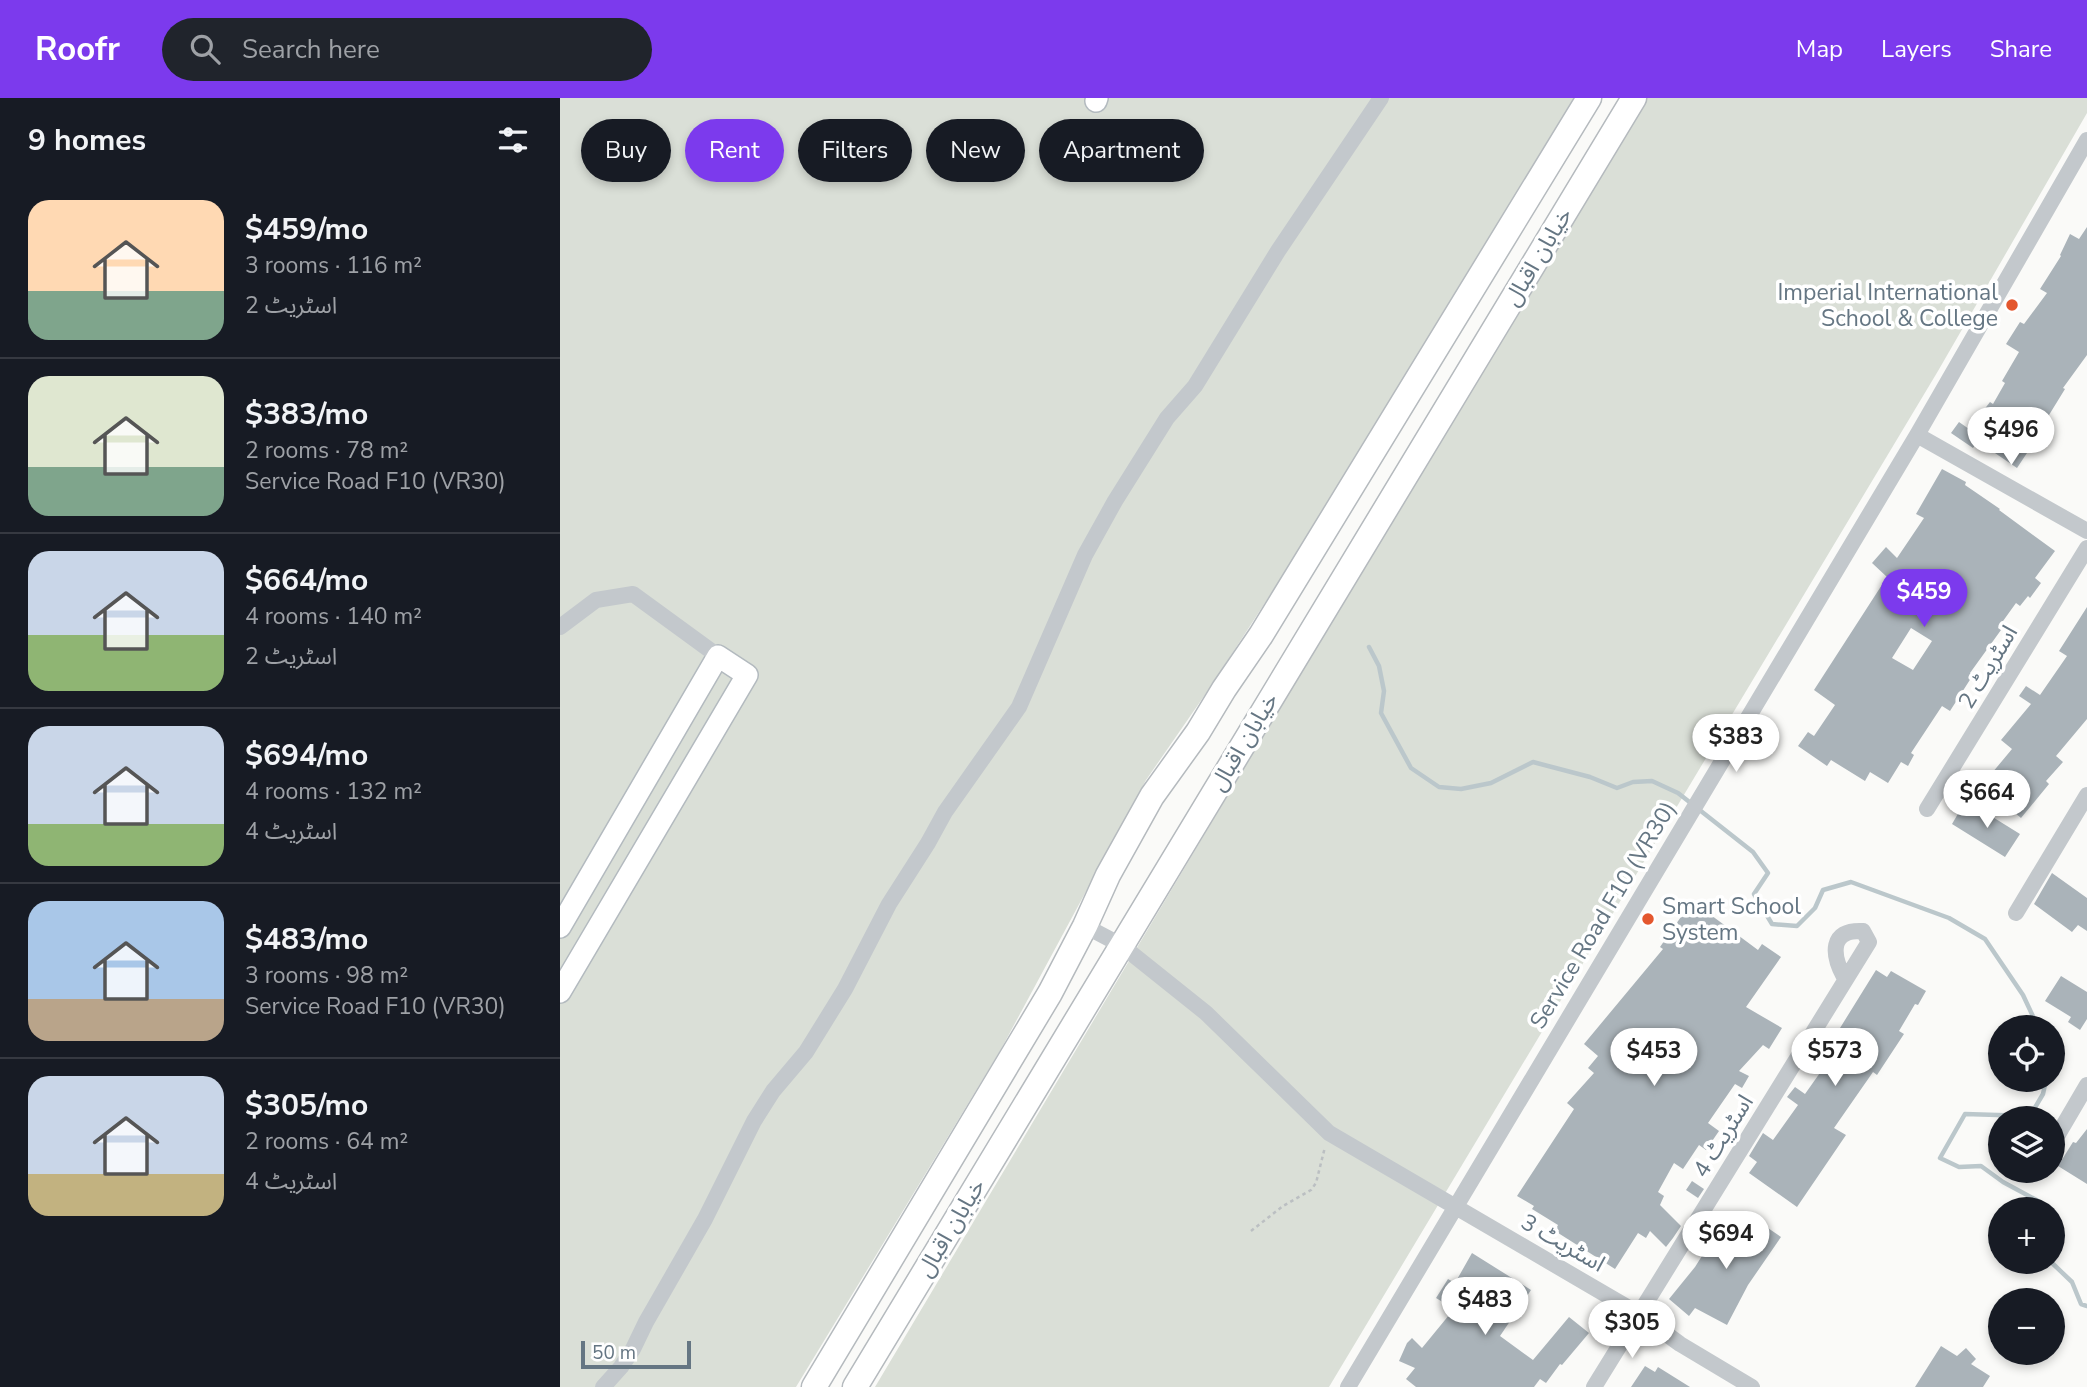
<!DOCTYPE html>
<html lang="en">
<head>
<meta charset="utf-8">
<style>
  body { margin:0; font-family:"Nunito Sans","Noto Sans Arabic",sans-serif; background:#20242c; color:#f1f3f6; height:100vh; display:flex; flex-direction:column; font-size:26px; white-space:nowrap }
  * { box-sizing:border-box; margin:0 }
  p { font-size:23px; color:#9ea1a6 }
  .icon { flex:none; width:38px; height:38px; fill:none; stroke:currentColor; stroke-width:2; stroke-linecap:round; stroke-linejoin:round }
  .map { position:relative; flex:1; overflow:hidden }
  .panel { display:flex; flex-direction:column; background:#171b24; width:560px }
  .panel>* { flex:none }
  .banner { position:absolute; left:21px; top:21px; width:665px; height:63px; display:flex; gap:14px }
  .fabs { position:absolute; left:1428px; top:917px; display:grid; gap:14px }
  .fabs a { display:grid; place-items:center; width:77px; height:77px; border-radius:50%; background:#171b24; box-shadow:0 4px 10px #0003; font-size:35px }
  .scale { position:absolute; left:21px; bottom:18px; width:110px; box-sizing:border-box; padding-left:7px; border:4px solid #657683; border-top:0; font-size:19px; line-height:24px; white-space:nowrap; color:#657683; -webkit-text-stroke:5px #fff; paint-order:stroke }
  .price { position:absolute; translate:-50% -60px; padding:0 16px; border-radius:24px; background:#fff; color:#222; font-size:23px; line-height:46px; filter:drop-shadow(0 2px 4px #0008) }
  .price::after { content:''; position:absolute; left:50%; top:42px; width:21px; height:16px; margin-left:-10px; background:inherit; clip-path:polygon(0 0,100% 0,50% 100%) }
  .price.current { background:#7c3aed; color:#fff }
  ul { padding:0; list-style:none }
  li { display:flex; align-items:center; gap:21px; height:175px; padding:0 28px }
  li+li { border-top:2px solid #363941 }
  li span { display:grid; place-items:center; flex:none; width:196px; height:140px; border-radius:21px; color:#555 }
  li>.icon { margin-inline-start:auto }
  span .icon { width:84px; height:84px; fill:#fffc; stroke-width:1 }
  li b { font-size:30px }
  h2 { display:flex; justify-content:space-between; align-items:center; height:84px; padding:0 28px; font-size:30px }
  .chip { padding:0 24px; border-radius:32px; background:#171b24; box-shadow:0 4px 10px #0003; font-size:24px; line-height:63px }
  .chip.current { background:#7c3aed; color:#fff }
  header { display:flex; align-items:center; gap:42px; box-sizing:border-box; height:98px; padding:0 35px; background:#7c3aed; color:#fff }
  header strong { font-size:33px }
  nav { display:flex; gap:38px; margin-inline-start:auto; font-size:24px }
  .search { width:490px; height:63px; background:#20242c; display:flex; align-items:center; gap:18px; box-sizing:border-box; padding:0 24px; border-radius:38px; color:#9ea1a6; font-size:26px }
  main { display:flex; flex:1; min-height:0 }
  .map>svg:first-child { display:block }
  .green { fill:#dadfd7 }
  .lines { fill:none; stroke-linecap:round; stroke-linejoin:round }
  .stream { stroke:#bbc7cb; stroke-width:4.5 }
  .building { fill:#aab3b9; fill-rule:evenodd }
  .secondary-casing { stroke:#b3babf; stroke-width:24 }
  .primary-casing { stroke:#b5babe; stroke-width:27 }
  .path { stroke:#bbbfc2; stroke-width:2.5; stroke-dasharray:3.5 3.5; stroke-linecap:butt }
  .street { stroke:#c3c8cc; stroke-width:16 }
  .secondary { stroke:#fff; stroke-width:21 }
  .primary { stroke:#fff; stroke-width:24 }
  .poi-dot { fill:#e4572e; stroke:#fff; stroke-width:2.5 }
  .labels { text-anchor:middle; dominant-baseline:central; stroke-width:7; stroke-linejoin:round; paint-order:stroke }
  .street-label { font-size:23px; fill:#657683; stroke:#fff }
  .poi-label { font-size:23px; fill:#657683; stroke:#fff; text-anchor:end }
</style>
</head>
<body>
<header>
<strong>Roofr</strong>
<div class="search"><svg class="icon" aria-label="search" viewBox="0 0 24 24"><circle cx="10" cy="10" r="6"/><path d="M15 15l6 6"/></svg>Search here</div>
<nav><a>Map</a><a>Layers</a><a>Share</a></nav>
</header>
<main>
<section class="panel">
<h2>9 homes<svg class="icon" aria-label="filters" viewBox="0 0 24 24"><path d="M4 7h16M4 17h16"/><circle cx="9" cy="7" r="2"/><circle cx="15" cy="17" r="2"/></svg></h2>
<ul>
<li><span style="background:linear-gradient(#ffd9b3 65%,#7fa58c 0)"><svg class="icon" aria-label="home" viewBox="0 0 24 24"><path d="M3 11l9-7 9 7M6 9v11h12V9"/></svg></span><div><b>$459/mo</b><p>3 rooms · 116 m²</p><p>اسٹریٹ 2</p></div></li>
<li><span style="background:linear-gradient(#dfe7d0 65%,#7fa58c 0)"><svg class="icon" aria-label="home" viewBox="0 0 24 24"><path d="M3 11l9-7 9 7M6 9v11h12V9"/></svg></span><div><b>$383/mo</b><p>2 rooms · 78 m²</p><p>Service Road F10 (VR30)</p></div></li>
<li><span style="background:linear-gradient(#c9d6e8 60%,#8fb573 0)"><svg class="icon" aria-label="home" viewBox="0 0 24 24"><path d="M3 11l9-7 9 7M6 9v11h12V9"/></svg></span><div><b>$664/mo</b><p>4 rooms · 140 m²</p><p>اسٹریٹ 2</p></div></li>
<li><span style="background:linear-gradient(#c9d6e8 70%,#8fb573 0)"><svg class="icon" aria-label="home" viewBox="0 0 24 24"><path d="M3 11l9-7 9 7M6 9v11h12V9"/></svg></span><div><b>$694/mo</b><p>4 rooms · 132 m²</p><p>اسٹریٹ 4</p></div></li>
<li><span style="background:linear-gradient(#a9c7e8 70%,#b9a48a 0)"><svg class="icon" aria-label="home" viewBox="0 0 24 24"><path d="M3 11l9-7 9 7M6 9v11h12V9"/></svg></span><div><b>$483/mo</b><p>3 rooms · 98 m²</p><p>Service Road F10 (VR30)</p></div></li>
<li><span style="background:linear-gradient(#c9d6e8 70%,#c2b280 0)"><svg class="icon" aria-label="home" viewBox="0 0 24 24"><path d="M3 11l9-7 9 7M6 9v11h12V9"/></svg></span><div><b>$305/mo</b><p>2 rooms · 64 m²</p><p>اسٹریٹ 4</p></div></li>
</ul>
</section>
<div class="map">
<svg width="1527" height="1289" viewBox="0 0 1527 1289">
  <rect width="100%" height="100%" fill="#fafaf8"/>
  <path class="green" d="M 0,0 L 1015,0 L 805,351 L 651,588 L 586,682 L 440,953 L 236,1289 L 0,1289 Z
    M 1087,0 L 1527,0 L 1527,15 L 1378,273 L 769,1289 L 315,1289 L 879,343 Z"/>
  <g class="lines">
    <path class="stream" d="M 809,549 L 819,568 L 824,593 L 821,615 L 851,670 L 879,689 L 901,691 L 931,685 L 973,664 L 1030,679 L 1057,690 L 1073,684 L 1092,683 L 1118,695 L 1193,754 L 1208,775 L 1194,796 L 1212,826 L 1237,828 L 1255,810 L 1263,792 L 1291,784 L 1389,820 L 1425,841 L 1463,897 L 1478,929
      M 1484,1111 L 1480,1104 L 1443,1084 L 1421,1068 L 1399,1069 L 1380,1060 L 1405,1016 L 1470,1018 L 1483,996 L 1486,982
      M 1491,1164 L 1512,1184 L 1521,1206 L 1527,1208"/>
  </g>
  <path class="building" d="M 1527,129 L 1527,257 L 1503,290 L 1505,291 L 1489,317 L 1468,342 L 1473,346 L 1457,370 L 1432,353 L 1431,354 L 1418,343 L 1413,350 L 1391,335 L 1399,324 L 1409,331 L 1430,304 L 1433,306 L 1445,285 L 1442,283 L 1459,254 L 1446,246 L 1460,224 L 1464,226 L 1487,195 L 1480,191 L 1501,158 L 1500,157 L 1510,136 L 1519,141 Z
    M 1382,371 L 1406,384 L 1405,387 L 1440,411 L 1439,412 L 1495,453 L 1475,480 L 1481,485 L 1470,500 L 1468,498 L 1460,508 L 1456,505 L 1438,530 L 1441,532 L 1410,575 L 1413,577 L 1390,613 L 1382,608 L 1351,655 L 1354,657 L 1348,668 L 1341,664 L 1328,685 L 1310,674 L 1305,683 L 1271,662 L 1267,668 L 1238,648 L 1248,634 L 1254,638 L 1275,607 L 1254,592 L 1327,479 L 1312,465 L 1326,449 L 1337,460 L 1364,420 L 1356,416 ZM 1351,530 L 1372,543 L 1353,572 L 1332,560 Z
    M 1527,509 L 1527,621 L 1496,658 L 1503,664 L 1486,683 L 1489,686 L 1461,720 L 1422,687 L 1452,651 L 1441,642 L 1471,606 L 1459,598 L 1466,588 L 1480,597 L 1507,558 L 1499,553 Z
    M 1410,705 L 1460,736 L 1445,759 L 1392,726 L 1399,714 L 1403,717 Z
    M 1492,775 L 1527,800 L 1527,833 L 1518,827 L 1512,834 L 1474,806 Z
    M 1132,803 L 1198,852 L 1202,846 L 1221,859 L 1186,909 L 1222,930 L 1209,951 L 1203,947 L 1179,973 L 1189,978 L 1182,990 L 1175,986 L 1148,1025 L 1159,1033 L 1146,1052 L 1139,1047 L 1123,1071 L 1114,1065 L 1098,1094 L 1104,1098 L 1100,1107 L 1121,1128 L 1113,1140 L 1106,1149 L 1090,1133 L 1086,1140 L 1078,1135 L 1055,1171 L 995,1133 L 998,1127 L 972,1111 L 974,1108 L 957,1098 L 1014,1011 L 1007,1005 L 1034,975 L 1028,970 L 1038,958 L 1024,946 L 1103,851 L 1100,849 Z
    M 1316,872 L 1327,879 L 1331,873 L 1366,893 L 1358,907 L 1355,906 L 1339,933 L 1344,936 L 1317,977 L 1313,974 L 1274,1030 L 1286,1037 L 1237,1109 L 1189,1075 L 1197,1064 L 1189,1058 L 1203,1035 L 1213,1042 L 1238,1007 L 1227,999 L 1235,989 L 1245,996 L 1274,955 L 1267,951 Z
    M 1501,878 L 1527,894 L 1527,921 L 1520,932 L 1508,924 L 1511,919 L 1485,903 Z
    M 1527,1031 L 1527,1086 L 1498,1068 L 1513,1044 L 1516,1045 Z
    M 1132,1083 L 1144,1091 L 1138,1100 L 1126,1092 Z
    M 1186,1115 L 1221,1139 L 1188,1187 L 1167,1227 L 1135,1210 L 1129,1218 L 1109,1201 L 1135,1169 L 1152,1142 L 1163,1150 Z
    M 912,1155 L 971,1192 L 940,1238 L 973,1262 L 1009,1219 L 1029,1235 L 1002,1267 L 1000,1266 L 986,1285 L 980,1281 L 974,1289 L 856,1289 L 846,1281 L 855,1270 L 839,1263 L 847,1245 L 852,1240 L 862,1250 L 894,1211 L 876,1200 L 888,1181 L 895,1185 Z
    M 1381,1248 L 1397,1258 L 1406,1250 L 1416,1261 L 1411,1266 L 1430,1278 L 1423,1289 L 1355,1289 Z
    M 1085,1268 L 1095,1274 L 1098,1269 L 1130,1289 L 1071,1289 Z"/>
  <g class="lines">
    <g class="secondary-casing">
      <path id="secondary" d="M 536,3 L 537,0
        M 0,829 L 158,558 L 187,577 L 0,894"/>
    </g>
    <g class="primary-casing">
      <path id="primary" d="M 254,1289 L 490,895 L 525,828 L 548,777 L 592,698 L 638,634 L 664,591 L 701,537 L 1029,0
        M 295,1289 L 1074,0"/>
    </g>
    <path class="path" d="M 691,1133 L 723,1108 L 751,1092 L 756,1085 L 765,1049"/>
    <path class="street" d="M 1357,337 L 1527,433
      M 0,529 L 36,502 L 73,496 L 158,558
      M 1367,711 L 1527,450
      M 1456,815 L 1527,697
      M 525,828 L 561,847 L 646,915 L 769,1035 L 1079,1216 L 1120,1246 L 1192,1289
      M 1493,1045 L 1527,987
      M 43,1289 L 61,1269 L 73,1251 L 86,1224 L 145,1121 L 194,1023 L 213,993 L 246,954 L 285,891 L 329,806 L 368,745 L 385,714 L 459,609 L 525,457 L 555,403 L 607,320 L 635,288 L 718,153 L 821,0
      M 788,1289 L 1357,337 L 1527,42
      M 1034,1289 L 1309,844 L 1303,833 C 1269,831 1272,857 1284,879"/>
    <use href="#secondary" class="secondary"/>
    <use href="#primary" class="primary"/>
  </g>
  <g class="poi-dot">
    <circle cx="1452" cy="207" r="7"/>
    <circle cx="1088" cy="821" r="7"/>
  </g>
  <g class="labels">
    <g class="street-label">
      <text transform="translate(978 159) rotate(-59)">خیابان اقبال</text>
      <text transform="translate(1428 569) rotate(-59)">اسٹریٹ 2</text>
      <text transform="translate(684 644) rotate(-59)">خیابان اقبال</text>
      <text transform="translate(1043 817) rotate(-59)">Service Road F10 (VR30)</text>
      <text transform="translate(1163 1038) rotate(-58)">اسٹریٹ 4</text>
      <text transform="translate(391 1130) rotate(-59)">خیابان اقبال</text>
      <text transform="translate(1003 1145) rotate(30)">اسٹریٹ 3</text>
    </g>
    <g class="poi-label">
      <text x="1438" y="194">Imperial International<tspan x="1438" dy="26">School &amp; College</tspan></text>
      <text x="1102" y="808" text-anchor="start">Smart School<tspan x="1102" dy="26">System</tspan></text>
    </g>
  </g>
</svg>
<div class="fabs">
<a><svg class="icon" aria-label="locate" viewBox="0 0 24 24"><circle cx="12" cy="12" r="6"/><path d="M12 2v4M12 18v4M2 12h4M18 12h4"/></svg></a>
<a><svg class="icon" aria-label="layers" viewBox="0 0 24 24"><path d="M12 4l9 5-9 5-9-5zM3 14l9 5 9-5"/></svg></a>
<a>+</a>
<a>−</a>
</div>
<div class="scale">50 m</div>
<b class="price" style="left:1451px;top:369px">$496</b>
<b class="price current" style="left:1364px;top:531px">$459</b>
<b class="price" style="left:1176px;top:676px">$383</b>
<b class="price" style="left:1427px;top:732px">$664</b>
<b class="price" style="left:1094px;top:990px">$453</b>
<b class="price" style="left:1275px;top:990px">$573</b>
<b class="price" style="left:1166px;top:1173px">$694</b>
<b class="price" style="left:925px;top:1239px">$483</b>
<b class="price" style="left:1072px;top:1262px">$305</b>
<div class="banner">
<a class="chip">Buy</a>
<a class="chip current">Rent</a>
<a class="chip">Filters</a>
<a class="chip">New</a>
<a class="chip">Apartment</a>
</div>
</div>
</main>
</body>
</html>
